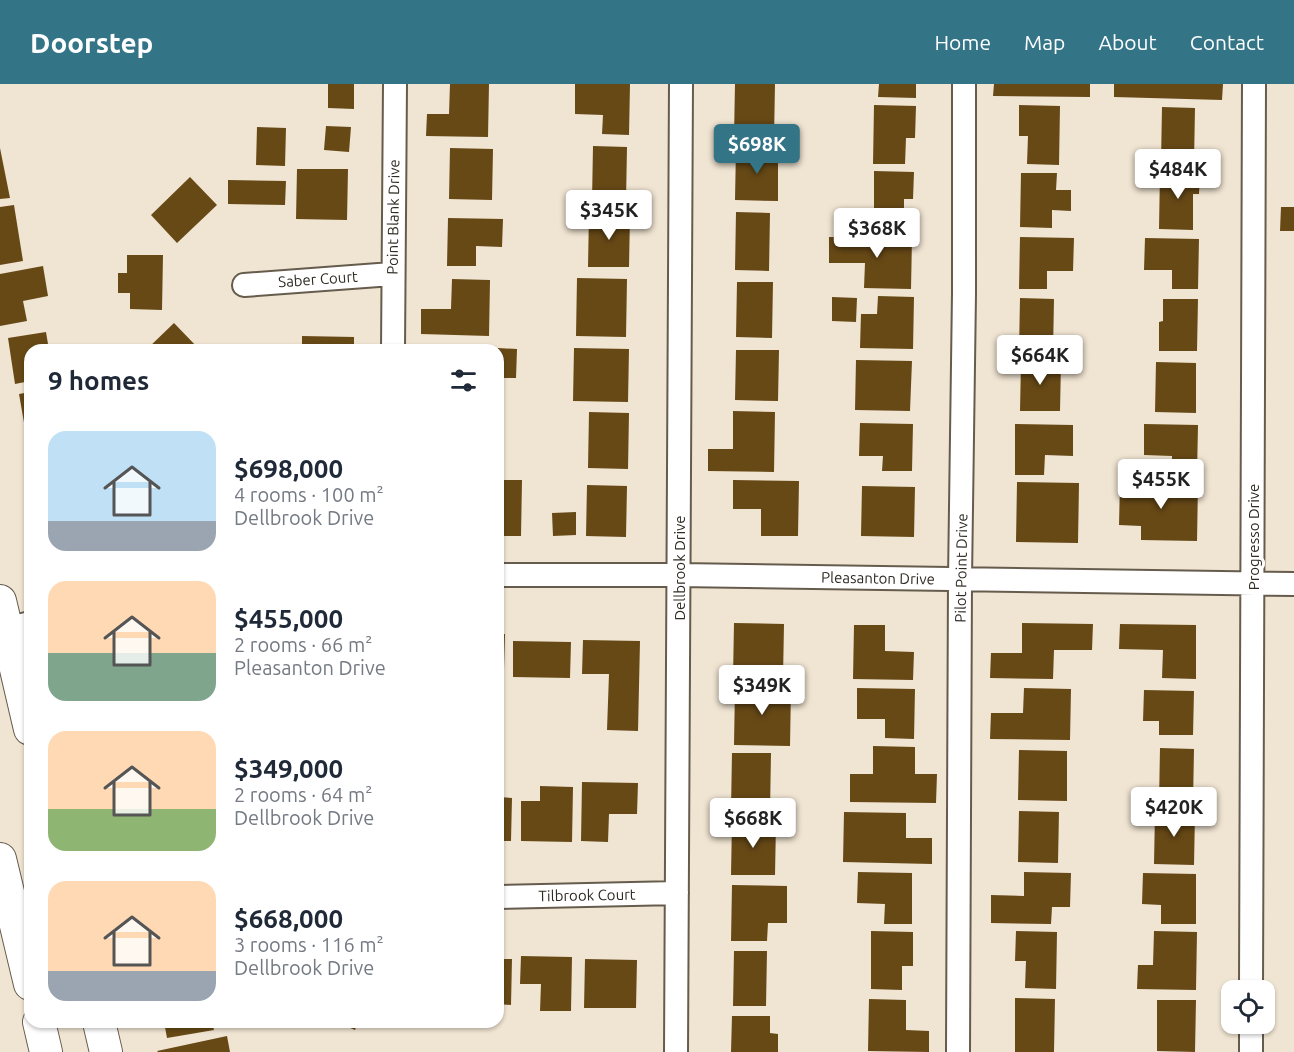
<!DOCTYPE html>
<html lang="en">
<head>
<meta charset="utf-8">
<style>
  body { margin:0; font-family:Ubuntu,sans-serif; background:#f2f2f3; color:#1f2937; height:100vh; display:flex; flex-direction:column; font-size:22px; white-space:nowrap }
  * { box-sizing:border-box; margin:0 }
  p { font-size:20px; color:#747a83 }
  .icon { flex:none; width:33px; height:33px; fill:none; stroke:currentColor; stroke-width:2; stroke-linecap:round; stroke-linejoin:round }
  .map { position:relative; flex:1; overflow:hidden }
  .side { position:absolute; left:24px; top:260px; width:480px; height:684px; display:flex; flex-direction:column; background:#fff; border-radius:18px; box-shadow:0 2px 4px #0004 }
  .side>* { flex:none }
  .fabs { position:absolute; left:1221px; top:896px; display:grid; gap:12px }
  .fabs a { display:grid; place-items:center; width:54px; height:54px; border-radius:12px; background:#fff; box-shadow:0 2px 4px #0004; font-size:30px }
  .price { position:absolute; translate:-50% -51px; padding:0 14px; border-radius:6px; background:#fff; color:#222; font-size:20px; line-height:39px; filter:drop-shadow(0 2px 3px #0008) }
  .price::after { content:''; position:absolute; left:50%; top:36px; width:18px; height:14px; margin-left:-9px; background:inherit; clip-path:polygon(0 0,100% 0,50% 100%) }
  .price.selected { background:#337587; color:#fff }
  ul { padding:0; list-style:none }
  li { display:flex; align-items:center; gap:18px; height:150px; padding:0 24px }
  li span { display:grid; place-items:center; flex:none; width:168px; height:120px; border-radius:18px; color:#555 }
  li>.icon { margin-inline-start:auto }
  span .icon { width:72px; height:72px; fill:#fffc; stroke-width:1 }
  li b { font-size:26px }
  h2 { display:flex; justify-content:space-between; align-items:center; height:72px; padding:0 24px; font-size:26px }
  header { display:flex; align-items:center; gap:36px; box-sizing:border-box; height:84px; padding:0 30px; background:#337587; color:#fff }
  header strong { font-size:28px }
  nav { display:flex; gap:33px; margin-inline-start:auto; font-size:21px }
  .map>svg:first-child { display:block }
  .building { fill:#674916 }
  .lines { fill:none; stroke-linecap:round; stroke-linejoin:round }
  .street-casing { stroke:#665c4d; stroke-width:26 }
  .secondary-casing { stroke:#665c4d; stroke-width:34 }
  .street { stroke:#fff; stroke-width:22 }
  .secondary { stroke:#fff; stroke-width:32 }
  .labels { text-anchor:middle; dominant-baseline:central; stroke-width:6; stroke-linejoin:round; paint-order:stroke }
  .street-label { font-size:15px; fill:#2f2b24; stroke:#fff }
</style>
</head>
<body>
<header>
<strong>Doorstep</strong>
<nav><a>Home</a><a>Map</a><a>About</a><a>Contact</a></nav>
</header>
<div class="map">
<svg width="1294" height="968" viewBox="0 0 1294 968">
  <rect width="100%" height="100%" fill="#f0e4d2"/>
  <path class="building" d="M 328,0 L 354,0 L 354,25 L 328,24 Z
    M 450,0 L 489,0 L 488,53 L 426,52 L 427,30 L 449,30 Z
    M 575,0 L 630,0 L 629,51 L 602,50 L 603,31 L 575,30 Z
    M 735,0 L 775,0 L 774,54 L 734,53 Z
    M 879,0 L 916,0 L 916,14 L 878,13 Z
    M 994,0 L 1090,0 L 1090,13 L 993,12 Z
    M 1114,0 L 1223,0 L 1222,16 L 1114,13 Z
    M 874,21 L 916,22 L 915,54 L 906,54 L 905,80 L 873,80 Z
    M 1019,21 L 1060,22 L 1059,81 L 1027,80 L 1028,52 L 1019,52 Z
    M 1162,23 L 1195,24 L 1194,78 L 1161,78 Z
    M 326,42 L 351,43 L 349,68 L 324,66 Z
    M 257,43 L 286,44 L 285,82 L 256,81 Z
    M 593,62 L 627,63 L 626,117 L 592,117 Z
    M 0,64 L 10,114 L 0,115 Z
    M 450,64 L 493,65 L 492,116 L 449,115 Z
    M 736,64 L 778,65 L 778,117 L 735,116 Z
    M 297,85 L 348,85 L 347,136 L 296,135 Z
    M 874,87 L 914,88 L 913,115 L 904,115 L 904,146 L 861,146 L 862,130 L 874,131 Z
    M 1160,88 L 1200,89 L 1199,110 L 1193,110 L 1193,146 L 1159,145 Z
    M 1021,89 L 1057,89 L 1056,106 L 1071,106 L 1071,127 L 1052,126 L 1052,144 L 1020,143 Z
    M 190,93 L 217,121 L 177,159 L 151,131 Z
    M 228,96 L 286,97 L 285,121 L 228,120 Z
    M 14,121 L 23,177 L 0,181 L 0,123 Z
    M 1281,123 L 1294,123 L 1294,147 L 1280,147 Z
    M 736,128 L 770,129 L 769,187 L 735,186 Z
    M 589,130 L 630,131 L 629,183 L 588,183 Z
    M 448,134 L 503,135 L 502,163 L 476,162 L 476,182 L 447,182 Z
    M 829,153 L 912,154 L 911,205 L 864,204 L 865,179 L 829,179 Z
    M 1020,153 L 1074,154 L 1073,187 L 1047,187 L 1047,205 L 1019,205 Z
    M 1145,154 L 1199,155 L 1198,205 L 1172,205 L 1172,186 L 1144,186 Z
    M 127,171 L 163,171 L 162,226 L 130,225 L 130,209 L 118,209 L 118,189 L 127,189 Z
    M 43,182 L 48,212 L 23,217 L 27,237 L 0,242 L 0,190 Z
    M 577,194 L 627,195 L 626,253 L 576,252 Z
    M 452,195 L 490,196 L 489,252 L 421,250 L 421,225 L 451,225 Z
    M 737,198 L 773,198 L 772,254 L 736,253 Z
    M 878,212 L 914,213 L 913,265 L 860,264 L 861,230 L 877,230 Z
    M 832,213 L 857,214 L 856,238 L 832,237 Z
    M 1020,214 L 1054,215 L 1053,268 L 1019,267 Z
    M 1163,215 L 1198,215 L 1197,267 L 1159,267 L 1159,238 L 1163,237 Z
    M 174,239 L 200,266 L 146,266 Z
    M 46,248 L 49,266 L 30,266 L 30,297 L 15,300 L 8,254 Z
    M 302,252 L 354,253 L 354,266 L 302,266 Z
    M 498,264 L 517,265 L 516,294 L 498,294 Z
    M 574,264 L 629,265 L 628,318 L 573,317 Z
    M 736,266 L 779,266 L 778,317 L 735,316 Z
    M 856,276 L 912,277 L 910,327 L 855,326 Z
    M 1021,278 L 1061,278 L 1060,327 L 1020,327 Z
    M 1156,278 L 1196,279 L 1196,329 L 1155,328 Z
    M 30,308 L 30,367 L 29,367 L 19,310 Z
    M 733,327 L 775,328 L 774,388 L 708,387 L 708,365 L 733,365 Z
    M 589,328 L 629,329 L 628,385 L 588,384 Z
    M 498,332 L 502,332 L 502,363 L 498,363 Z
    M 860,339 L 913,340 L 912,387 L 882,387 L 883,372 L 859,372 Z
    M 1015,340 L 1073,341 L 1073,372 L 1045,371 L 1044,391 L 1015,391 Z
    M 1144,340 L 1198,341 L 1197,390 L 1172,390 L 1172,372 L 1144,371 Z
    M 498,396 L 522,396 L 521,452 L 498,452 Z
    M 733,396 L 799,397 L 798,452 L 761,452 L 761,425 L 733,425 Z
    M 1017,398 L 1079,399 L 1078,459 L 1016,458 Z
    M 1120,399 L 1198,400 L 1197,457 L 1141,456 L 1141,442 L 1119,441 Z
    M 587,401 L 627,402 L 626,453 L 586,452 Z
    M 862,402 L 915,403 L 914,453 L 861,452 Z
    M 576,428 L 576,451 L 553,452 L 552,429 Z
    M 734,539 L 784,540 L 783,594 L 733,594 Z
    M 1022,539 L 1093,540 L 1092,566 L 1054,566 L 1053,595 L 990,594 L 991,569 L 1022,569 Z
    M 1120,540 L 1196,541 L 1196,595 L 1162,594 L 1163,566 L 1119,565 Z
    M 854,541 L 885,541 L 885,567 L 914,568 L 913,596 L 853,595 Z
    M 498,550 L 505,550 L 503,620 L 498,620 Z
    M 583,556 L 640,557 L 638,647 L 607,646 L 609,590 L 582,590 Z
    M 513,557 L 571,558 L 570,594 L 513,593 Z
    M 735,603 L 791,604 L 790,662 L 734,661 Z
    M 857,604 L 915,605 L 914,655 L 885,654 L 885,635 L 857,635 Z
    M 1024,604 L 1071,605 L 1070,656 L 990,655 L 991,629 L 1023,629 Z
    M 1144,606 L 1194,607 L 1193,651 L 1159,651 L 1159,637 L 1143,637 Z
    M 873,662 L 915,663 L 915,690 L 937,690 L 936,719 L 850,718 L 850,690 L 873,690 Z
    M 1160,664 L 1194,665 L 1193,719 L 1159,719 Z
    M 1019,666 L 1067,667 L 1067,717 L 1018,716 Z
    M 732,669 L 771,669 L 770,727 L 731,726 Z
    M 582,698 L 638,699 L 637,730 L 609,730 L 608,758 L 581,757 Z
    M 540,702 L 573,703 L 572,758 L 521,757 L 521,717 L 540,717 Z
    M 498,713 L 512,714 L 511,757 L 498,757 Z
    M 1019,727 L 1059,728 L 1058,779 L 1018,778 Z
    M 844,728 L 906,729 L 906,754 L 932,754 L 932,780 L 843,778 Z
    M 1155,728 L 1195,729 L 1194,781 L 1154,780 Z
    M 732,738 L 776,739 L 775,791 L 731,791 Z
    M 858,788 L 912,789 L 912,840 L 884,840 L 885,820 L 857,819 Z
    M 1024,788 L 1071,789 L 1070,823 L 1052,823 L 1051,840 L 991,839 L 991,811 L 1024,812 Z
    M 1143,789 L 1196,790 L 1196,840 L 1161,840 L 1161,821 L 1142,820 Z
    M 732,801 L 787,802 L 787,839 L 768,839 L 767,857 L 731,857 Z
    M 871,847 L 913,848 L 913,882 L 902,882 L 902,906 L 871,905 Z
    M 1016,847 L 1057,848 L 1056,905 L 1025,904 L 1026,877 L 1015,877 Z
    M 1154,847 L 1197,848 L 1196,906 L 1137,905 L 1138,881 L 1153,881 Z
    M 734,867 L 767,867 L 766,922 L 733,922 Z
    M 521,872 L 572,873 L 571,927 L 540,927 L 541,900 L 520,900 Z
    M 498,875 L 512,875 L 511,921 L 498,920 Z
    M 585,875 L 637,876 L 636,924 L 584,924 Z
    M 1015,914 L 1055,915 L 1054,968 L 1015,968 Z
    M 869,915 L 906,916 L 906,946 L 929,947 L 929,968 L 868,967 Z
    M 1157,916 L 1196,916 L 1195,968 L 1157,967 Z
    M 732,932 L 770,932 L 770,949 L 778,950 L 778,968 L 731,968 Z
    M 164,938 L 212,938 L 214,946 L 167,954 Z
    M 336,938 L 358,938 L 355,946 Z
    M 418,938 L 450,938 L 450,944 L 418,943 Z
    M 460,938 L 493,938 L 493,940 L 460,940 Z
    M 227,952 L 230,968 L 158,968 L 157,967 Z"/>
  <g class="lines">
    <g class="street-casing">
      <path id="street" d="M 244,201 L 392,190
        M 393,266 L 395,0
        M 498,491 L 679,491 L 1294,500
        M 0,547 L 30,539
        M 498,813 L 677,809
        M 1251,906 L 1254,0
        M 676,968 L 681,0
        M 958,968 L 960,495 L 964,209 L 964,0
        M 1251,968 L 1251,939"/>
    </g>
    <g class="secondary-casing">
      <path id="secondary" d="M 0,517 L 30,645
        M 0,775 L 30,900
        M 39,938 L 46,968
        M 99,938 L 106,968"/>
    </g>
    <use href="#street" class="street"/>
    <use href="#secondary" class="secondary"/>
  </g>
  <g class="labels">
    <g class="street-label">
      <text transform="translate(393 133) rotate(-89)">Point Blank Drive</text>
      <text transform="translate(318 195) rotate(-4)">Saber Court</text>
      <text transform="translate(1253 453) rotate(-90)">Progresso Drive</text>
      <text transform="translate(679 484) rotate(-90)">Dellbrook Drive</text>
      <text transform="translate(961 484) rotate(-89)">Pilot Point Drive</text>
      <text transform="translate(878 494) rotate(1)">Pleasanton Drive</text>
      <text transform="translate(587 811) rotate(-1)">Tilbrook Court</text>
    </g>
  </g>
</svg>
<div class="fabs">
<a><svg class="icon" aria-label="locate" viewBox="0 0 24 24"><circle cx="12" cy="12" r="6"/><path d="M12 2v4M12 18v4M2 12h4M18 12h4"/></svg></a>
</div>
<b class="price selected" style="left:757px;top:91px">$698K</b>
<b class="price" style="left:1178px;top:116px">$484K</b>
<b class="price" style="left:609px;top:157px">$345K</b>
<b class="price" style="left:877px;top:175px">$368K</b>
<b class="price" style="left:1040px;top:302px">$664K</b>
<b class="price" style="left:1161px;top:426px">$455K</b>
<b class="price" style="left:762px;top:632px">$349K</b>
<b class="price" style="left:1174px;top:754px">$420K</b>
<b class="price" style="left:753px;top:765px">$668K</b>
<section class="side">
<h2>9 homes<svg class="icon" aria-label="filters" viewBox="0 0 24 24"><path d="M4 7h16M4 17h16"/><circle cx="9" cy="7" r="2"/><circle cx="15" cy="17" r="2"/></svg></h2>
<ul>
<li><span style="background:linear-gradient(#bfe0f5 75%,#9aa5b1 0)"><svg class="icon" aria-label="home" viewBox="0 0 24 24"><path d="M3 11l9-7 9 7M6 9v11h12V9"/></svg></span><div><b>$698,000</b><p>4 rooms · 100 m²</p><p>Dellbrook Drive</p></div></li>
<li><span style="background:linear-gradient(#ffd9b3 60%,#7fa58c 0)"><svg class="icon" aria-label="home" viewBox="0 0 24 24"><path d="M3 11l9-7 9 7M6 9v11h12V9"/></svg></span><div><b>$455,000</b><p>2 rooms · 66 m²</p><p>Pleasanton Drive</p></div></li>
<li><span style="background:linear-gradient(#ffd9b3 65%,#8fb573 0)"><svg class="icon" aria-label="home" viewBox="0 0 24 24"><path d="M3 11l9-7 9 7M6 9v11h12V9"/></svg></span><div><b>$349,000</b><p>2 rooms · 64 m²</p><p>Dellbrook Drive</p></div></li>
<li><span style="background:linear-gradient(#ffd9b3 75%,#9aa5b1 0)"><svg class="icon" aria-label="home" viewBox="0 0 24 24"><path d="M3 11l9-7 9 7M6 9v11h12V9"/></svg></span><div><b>$668,000</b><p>3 rooms · 116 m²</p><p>Dellbrook Drive</p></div></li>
</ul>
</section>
</div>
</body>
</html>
